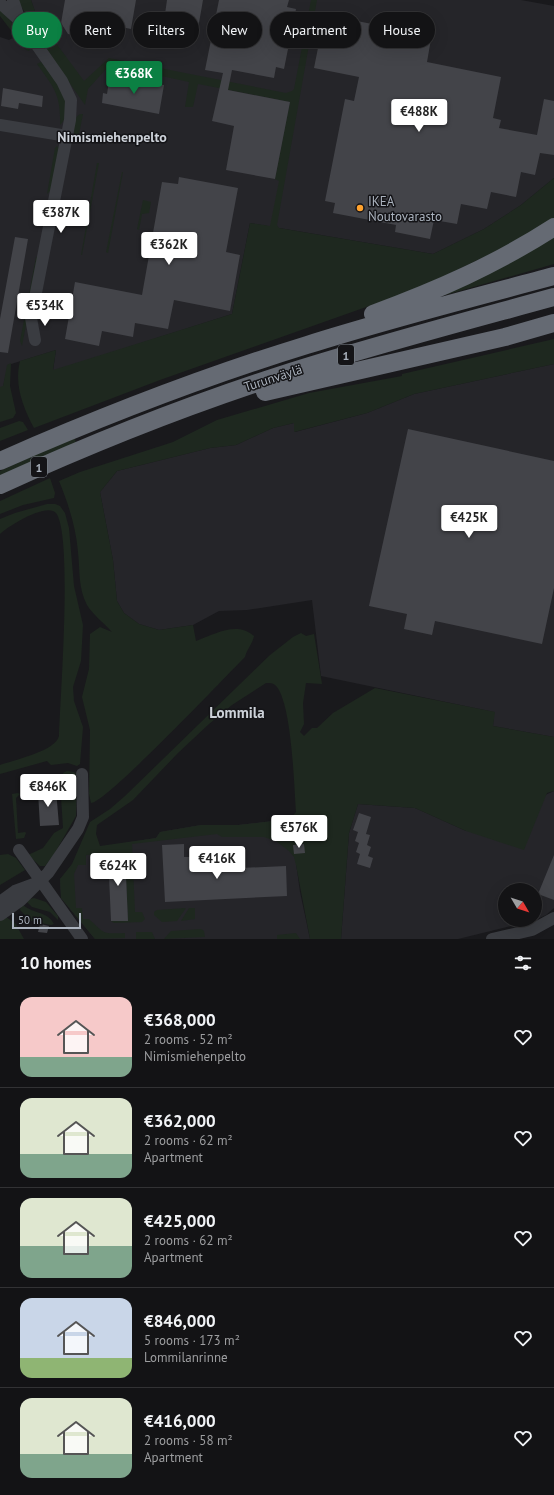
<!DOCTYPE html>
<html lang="en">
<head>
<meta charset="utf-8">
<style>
  body { margin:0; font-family:"PT Sans",sans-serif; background:#1c1c1e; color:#f1f3f6; height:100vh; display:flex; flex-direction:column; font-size:15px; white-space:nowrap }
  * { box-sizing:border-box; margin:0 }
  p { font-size:13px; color:#9d9ea0 }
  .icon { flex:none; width:22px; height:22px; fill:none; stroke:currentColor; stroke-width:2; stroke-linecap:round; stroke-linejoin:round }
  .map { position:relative; height:939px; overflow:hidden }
  .panel { display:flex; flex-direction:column; background:#131315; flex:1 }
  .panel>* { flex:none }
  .banner { position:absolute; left:12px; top:12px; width:530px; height:36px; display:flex; gap:8px }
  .needle { width:26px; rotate:129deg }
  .controls { position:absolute; left:498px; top:883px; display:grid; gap:8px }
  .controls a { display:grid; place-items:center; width:44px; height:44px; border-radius:50%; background:#131315; box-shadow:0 4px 16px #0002,0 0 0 1px #323234; font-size:20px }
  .scale { position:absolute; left:12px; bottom:10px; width:69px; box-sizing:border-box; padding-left:4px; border:2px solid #aab2bd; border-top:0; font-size:11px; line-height:14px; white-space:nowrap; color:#aab2bd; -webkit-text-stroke:3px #141417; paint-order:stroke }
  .price { position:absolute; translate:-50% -34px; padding:0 9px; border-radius:4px; background:#fff; color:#222; font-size:13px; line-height:26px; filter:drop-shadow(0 1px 2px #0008) }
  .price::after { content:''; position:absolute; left:50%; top:24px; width:12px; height:9px; margin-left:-6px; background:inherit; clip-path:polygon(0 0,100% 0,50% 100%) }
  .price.selected { background:#0b8043; color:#fff }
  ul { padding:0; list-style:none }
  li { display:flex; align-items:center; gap:12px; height:100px; padding:0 20px }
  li+li { border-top:1px solid #323234 }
  li span { display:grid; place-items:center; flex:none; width:112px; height:80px; border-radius:12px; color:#555 }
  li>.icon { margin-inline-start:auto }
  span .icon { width:48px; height:48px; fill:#fffc; stroke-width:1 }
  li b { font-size:17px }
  h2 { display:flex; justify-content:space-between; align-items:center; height:48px; padding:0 20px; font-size:17px }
  .pill { padding:0 14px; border-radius:18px; background:#131315; box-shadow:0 4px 16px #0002,0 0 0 1px #323234; font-size:14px; line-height:36px }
  .pill.selected { background:#0b8043; color:#fff }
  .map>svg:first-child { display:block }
  .built { fill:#252529 }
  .green { fill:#1e281f; fill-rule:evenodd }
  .building { fill:#434449 }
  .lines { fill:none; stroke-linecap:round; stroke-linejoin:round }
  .minor { stroke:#3a3c41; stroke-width:12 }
  .highway { stroke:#656a73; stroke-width:18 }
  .poi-dot { fill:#ffa22e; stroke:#141417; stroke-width:1.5 }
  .labels { text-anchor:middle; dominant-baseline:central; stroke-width:3; stroke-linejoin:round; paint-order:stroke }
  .shield { fill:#141417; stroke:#7d838b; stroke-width:1 }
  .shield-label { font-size:12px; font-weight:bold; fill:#aab2bd }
  .poi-label { font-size:13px; fill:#aab2bd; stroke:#141417; text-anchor:start }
  .street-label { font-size:13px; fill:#aab2bd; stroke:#141417 }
  .neighbourhood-label { font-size:14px; font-weight:bold; fill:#ccd1d8; stroke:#141417 }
  .quarter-label { font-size:15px; font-weight:bold; fill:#ccd1d8; stroke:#141417 }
</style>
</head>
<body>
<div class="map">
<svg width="554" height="939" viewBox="0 0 554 939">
  <rect width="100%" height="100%" fill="#19191c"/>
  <path class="built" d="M 31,0 L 521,0 L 554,6 L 554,178 L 521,205 L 484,229 L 433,254 L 250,223 L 232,314 L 53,371 L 56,350 L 8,365 L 3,387 L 0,387 L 0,37 L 9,40 L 39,24 Z
    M 554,364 L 554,737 L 493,726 L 494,712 L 321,676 L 312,600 L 247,610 L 219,611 L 193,625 L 159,630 L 139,624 L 124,613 L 117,601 L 113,560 L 100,492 L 117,471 L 210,448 L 236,445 L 273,428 L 294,423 L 295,432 L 367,413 L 414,394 Z
    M 554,791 L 554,908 L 546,915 L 535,920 L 535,890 L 505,890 L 505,920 L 535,920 L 458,939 L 341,939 L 349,833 L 358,804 L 415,808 L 466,831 Z
    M 290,819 L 300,892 L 310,939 L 95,939 L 61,898 L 60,879 L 78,865 L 92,848 L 156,838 L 160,832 L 201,825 L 238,825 Z"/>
  <path class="green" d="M 17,0 L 31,0 L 40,24 L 34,27 Z
    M 311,0 L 317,0 L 277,225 L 279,228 L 433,254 L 484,229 L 521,205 L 554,178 L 554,218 L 528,236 L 417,289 L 160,380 L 34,428 C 23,407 14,385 20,361 L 56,350 L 53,370 L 232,314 L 250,223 L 270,226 L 279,181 L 275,179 L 290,102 L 198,84 L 193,107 L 185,107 L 189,82 L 115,66 L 107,68 L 88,89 L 85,105 L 42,44 L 53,39 L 84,81 L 109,58 L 286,93 L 292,91 L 294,89 Z
    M 0,9 L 30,43 L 31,47 L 29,51 L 26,50 L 0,16 Z
    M 41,62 C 46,65 49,72 53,77 C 61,90 75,111 60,125 C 61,94 54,88 37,64 Z
    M 80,114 L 83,114 L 79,134 L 90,136 L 88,142 L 76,138 C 72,131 72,119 80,114 Z
    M 57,146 L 59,148 L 51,190 L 47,194 L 55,148 Z
    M 97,163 L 99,163 L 82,255 L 81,255 Z
    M 122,172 L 123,172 L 108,253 L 106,252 Z
    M 143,200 L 151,202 L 149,213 L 142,214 L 139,230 L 137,229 Z
    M 554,233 L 554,264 L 428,300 Z
    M 36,257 L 39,257 L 22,346 L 20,341 Z
    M 554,339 L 554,364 L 414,394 L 367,413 L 294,432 L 294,423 L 273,428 L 236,445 L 210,448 L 117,471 L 100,492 L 113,560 L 117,601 L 124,613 L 139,624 L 159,630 L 193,625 L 196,641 C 216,634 236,621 254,636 C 253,643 247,649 245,657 C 226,676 106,803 91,803 L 89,794 L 90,730 L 82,697 L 89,669 L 90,634 L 100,627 L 112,632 C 105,624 93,615 87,605 C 78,588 80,570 78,552 C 76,527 68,503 59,481 L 80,472 L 173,442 L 217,420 L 309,393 L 402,376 L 402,374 Z
    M 11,363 L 10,386 L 16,413 L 13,418 L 0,422 L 0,387 L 3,386 L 7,365 Z
    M 19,421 L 23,422 L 28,430 L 0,441 L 0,428 Z
    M 74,437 L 77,445 L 0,477 L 0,471 Z
    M 50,478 L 55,493 L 54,498 L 23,505 L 0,514 L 0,501 Z
    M 47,504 L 55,504 L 60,506 L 65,513 L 69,528 L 74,586 L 83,625 L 81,661 L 73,687 L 74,701 L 83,727 L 80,764 L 77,766 L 68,763 L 51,765 L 47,761 L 0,774 L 0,765 C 14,760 56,751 59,736 C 60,699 73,535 56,513 C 47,502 8,526 0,534 L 0,519 L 15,513 Z
    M 301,633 L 306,636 L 314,634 L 322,684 L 306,683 L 303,703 L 304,724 L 300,732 L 304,736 L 312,728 L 317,728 L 333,713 L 375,688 L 495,712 L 493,726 L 554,737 L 554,791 L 547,793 L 524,850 L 466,831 L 415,808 L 358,804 L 349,833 L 341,939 L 310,939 L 296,865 L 294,857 L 289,851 L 276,841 L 264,837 L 222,837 L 217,834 L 132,844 L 135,912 L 142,912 L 145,919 L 142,922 L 114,923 L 111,921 L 128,920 L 125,854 L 86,855 L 86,865 L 78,865 L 74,874 L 76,908 L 82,908 L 83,919 L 89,919 C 105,934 102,934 125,933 L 125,938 L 95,939 L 61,898 L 60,879 L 72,864 L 90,822 L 110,809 L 125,796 L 270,655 L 293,637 ZM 266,683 C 271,683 274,683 277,687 C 292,707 294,785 296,812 L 290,819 L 238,825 L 201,825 L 160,832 L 156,838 L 100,846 L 96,834 L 97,825 L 133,800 L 178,753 L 209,724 L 232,705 Z
    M 67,771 L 74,772 L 77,775 L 76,816 L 53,856 L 45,866 L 40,866 L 28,855 L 43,848 L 54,833 L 63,828 L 61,797 L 65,794 L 63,773 Z
    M 18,793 L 20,794 L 16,798 L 18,833 L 25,832 L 26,833 L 24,838 L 16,839 L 12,794 Z
    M 8,854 L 16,858 L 25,870 L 0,885 L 0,855 Z
    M 34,898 L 46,902 L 58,916 L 58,920 L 50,912 L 32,907 L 25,900 Z
    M 21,903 C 31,914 48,911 54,924 L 51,925 L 31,921 L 20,910 Z
    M 186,908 L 177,921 L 162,922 L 154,915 L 154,912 L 157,910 Z
    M 189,908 L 195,908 L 195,919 L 181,921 Z
    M 6,917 L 15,923 L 24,939 L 0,939 L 0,919 Z
    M 201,929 L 204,931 L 205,937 L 164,939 L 171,931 Z
    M 136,932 L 152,932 L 155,939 L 136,939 Z
    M 296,933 L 300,939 L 277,939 L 277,935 Z"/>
  <path class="building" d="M 65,0 L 136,0 L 131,29 L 112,25 L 109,41 L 68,34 L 61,23 Z
    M 167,0 L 203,0 L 196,40 L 157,33 L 161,13 L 165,14 Z
    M 219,0 L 289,0 L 287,7 L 296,9 L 284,69 L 276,67 L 274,78 L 232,70 L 228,90 L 290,102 L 275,179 L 226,170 L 234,126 L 212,121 L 223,73 L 205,70 Z
    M 332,16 L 382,26 L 382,29 L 431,39 L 427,62 L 501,77 L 493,118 L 501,120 L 499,128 L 537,135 L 544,99 L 554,101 L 554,155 L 540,153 L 535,175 L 521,172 L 516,197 L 491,192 L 487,209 L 461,204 L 457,224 L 434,220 L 430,239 L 395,232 L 396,225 L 333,213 L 335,203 L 325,201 L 345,99 L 354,101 L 359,77 L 314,68 L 319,43 L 327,44 Z
    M 110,75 L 164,85 L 159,114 L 102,103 L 103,93 L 107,94 Z
    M 3,88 L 43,96 L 42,107 L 19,103 L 18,109 L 1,106 Z
    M 179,177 L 238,188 L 226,252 L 240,255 L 230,311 L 174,300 L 168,329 L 135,323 L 133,337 L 102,331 L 99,346 L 65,339 L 75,282 L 142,295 L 162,182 L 178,184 Z
    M 15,237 L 28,239 L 8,353 L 0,352 L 0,319 Z
    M 408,429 L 554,461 L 554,588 L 542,644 L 435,621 L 432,635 L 404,629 L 407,614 L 369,606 Z
    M 56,790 L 59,825 L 40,826 L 38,792 Z
    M 359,813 L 371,817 L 366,834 L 370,835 L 367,845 L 371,847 L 368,856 L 373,858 L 370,868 L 357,864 L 360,854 L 356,852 L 359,843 L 355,841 L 358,832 L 353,830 Z
    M 184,844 L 184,857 L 198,857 L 198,870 L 286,866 L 287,896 L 165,902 L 162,845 Z
    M 304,844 L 305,853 L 294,854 L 293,845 Z
    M 125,853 L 128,921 L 111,921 L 108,854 Z
    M 554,855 L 554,900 L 538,894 Z
    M 40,924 L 49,926 L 47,933 L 38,932 Z"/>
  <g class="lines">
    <path class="minor" d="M 13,0 L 20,21
      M 0,3 L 20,21 L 62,81 L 71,100 L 70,120 L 31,318 L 35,340
      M 0,125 L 67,136
      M 19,850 L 82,939
      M 0,902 L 15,891 L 34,884
      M 0,915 L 21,900 L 48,873 L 78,829 L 83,817 L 82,774
      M 492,939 L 532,930 L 554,918"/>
    <path class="highway" d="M 373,314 C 438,290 495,265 554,227
      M 265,392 L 505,337 L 554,323
      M 0,461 C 100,417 203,377 307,345 C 389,319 472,298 554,276
      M 0,485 C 92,443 185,406 281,375 C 371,346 463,322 554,297"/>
  </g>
  <circle class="poi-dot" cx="360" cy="208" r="4"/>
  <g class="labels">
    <g class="shield">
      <rect x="338" y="345" width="16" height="20" rx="3"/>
      <rect x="31" y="457" width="16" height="20" rx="3"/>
    </g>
    <g class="shield-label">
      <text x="346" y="355">1</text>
      <text x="39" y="467">1</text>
    </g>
    <g class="poi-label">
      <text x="368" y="201">IKEA<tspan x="368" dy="15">Noutovarasto</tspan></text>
    </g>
    <g class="street-label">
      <text transform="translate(273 378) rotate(-18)">Turunväylä</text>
    </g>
    <g class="neighbourhood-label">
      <text x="112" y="137">Nimismiehenpelto</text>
    </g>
    <g class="quarter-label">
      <text x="237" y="712">Lommila</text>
    </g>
  </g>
</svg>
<div class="controls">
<a><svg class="needle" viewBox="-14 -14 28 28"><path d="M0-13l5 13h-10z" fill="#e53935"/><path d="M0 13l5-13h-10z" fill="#9d9ea0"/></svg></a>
</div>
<div class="scale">50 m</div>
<b class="price selected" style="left:134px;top:95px">€368K</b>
<b class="price" style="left:419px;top:133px">€488K</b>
<b class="price" style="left:61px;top:234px">€387K</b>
<b class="price" style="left:169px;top:266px">€362K</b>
<b class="price" style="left:45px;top:327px">€534K</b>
<b class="price" style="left:469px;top:539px">€425K</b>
<b class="price" style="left:48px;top:808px">€846K</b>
<b class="price" style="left:299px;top:849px">€576K</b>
<b class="price" style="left:217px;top:880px">€416K</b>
<b class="price" style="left:118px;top:887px">€624K</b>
<div class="banner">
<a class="pill selected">Buy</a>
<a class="pill">Rent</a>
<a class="pill">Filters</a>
<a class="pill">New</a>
<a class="pill">Apartment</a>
<a class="pill">House</a>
</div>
</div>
<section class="panel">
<h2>10 homes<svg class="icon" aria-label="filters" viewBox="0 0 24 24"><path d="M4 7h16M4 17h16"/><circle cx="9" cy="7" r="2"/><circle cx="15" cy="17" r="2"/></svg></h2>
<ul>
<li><span style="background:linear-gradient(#f6c9c9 75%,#7fa58c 0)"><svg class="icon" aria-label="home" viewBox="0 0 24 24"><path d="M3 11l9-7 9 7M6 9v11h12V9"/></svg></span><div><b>€368,000</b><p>2 rooms · 52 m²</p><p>Nimismiehenpelto</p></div><svg class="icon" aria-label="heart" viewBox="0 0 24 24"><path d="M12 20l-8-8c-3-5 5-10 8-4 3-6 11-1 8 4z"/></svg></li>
<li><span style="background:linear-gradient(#dfe7d0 70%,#7fa58c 0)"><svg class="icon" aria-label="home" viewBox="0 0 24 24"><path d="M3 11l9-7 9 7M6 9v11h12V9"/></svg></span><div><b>€362,000</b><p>2 rooms · 62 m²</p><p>Apartment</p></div><svg class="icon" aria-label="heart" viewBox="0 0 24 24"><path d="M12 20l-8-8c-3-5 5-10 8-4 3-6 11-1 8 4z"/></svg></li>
<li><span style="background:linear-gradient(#dfe7d0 60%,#7fa58c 0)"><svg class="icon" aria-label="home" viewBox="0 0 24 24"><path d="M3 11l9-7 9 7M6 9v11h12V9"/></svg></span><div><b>€425,000</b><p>2 rooms · 62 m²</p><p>Apartment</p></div><svg class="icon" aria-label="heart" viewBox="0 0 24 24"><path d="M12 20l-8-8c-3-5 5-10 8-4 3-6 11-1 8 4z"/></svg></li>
<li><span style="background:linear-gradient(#c9d6e8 75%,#8fb573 0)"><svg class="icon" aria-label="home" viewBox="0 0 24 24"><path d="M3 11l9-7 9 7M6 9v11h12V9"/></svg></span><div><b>€846,000</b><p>5 rooms · 173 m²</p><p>Lommilanrinne</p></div><svg class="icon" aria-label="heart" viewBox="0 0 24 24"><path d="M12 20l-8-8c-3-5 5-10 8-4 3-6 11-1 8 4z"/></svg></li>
<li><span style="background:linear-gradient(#dfe7d0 70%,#7fa58c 0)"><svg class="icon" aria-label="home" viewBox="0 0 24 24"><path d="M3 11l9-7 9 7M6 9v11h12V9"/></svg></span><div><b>€416,000</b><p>2 rooms · 58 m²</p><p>Apartment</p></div><svg class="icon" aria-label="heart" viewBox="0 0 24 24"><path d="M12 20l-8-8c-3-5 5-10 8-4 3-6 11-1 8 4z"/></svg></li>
</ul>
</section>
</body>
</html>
